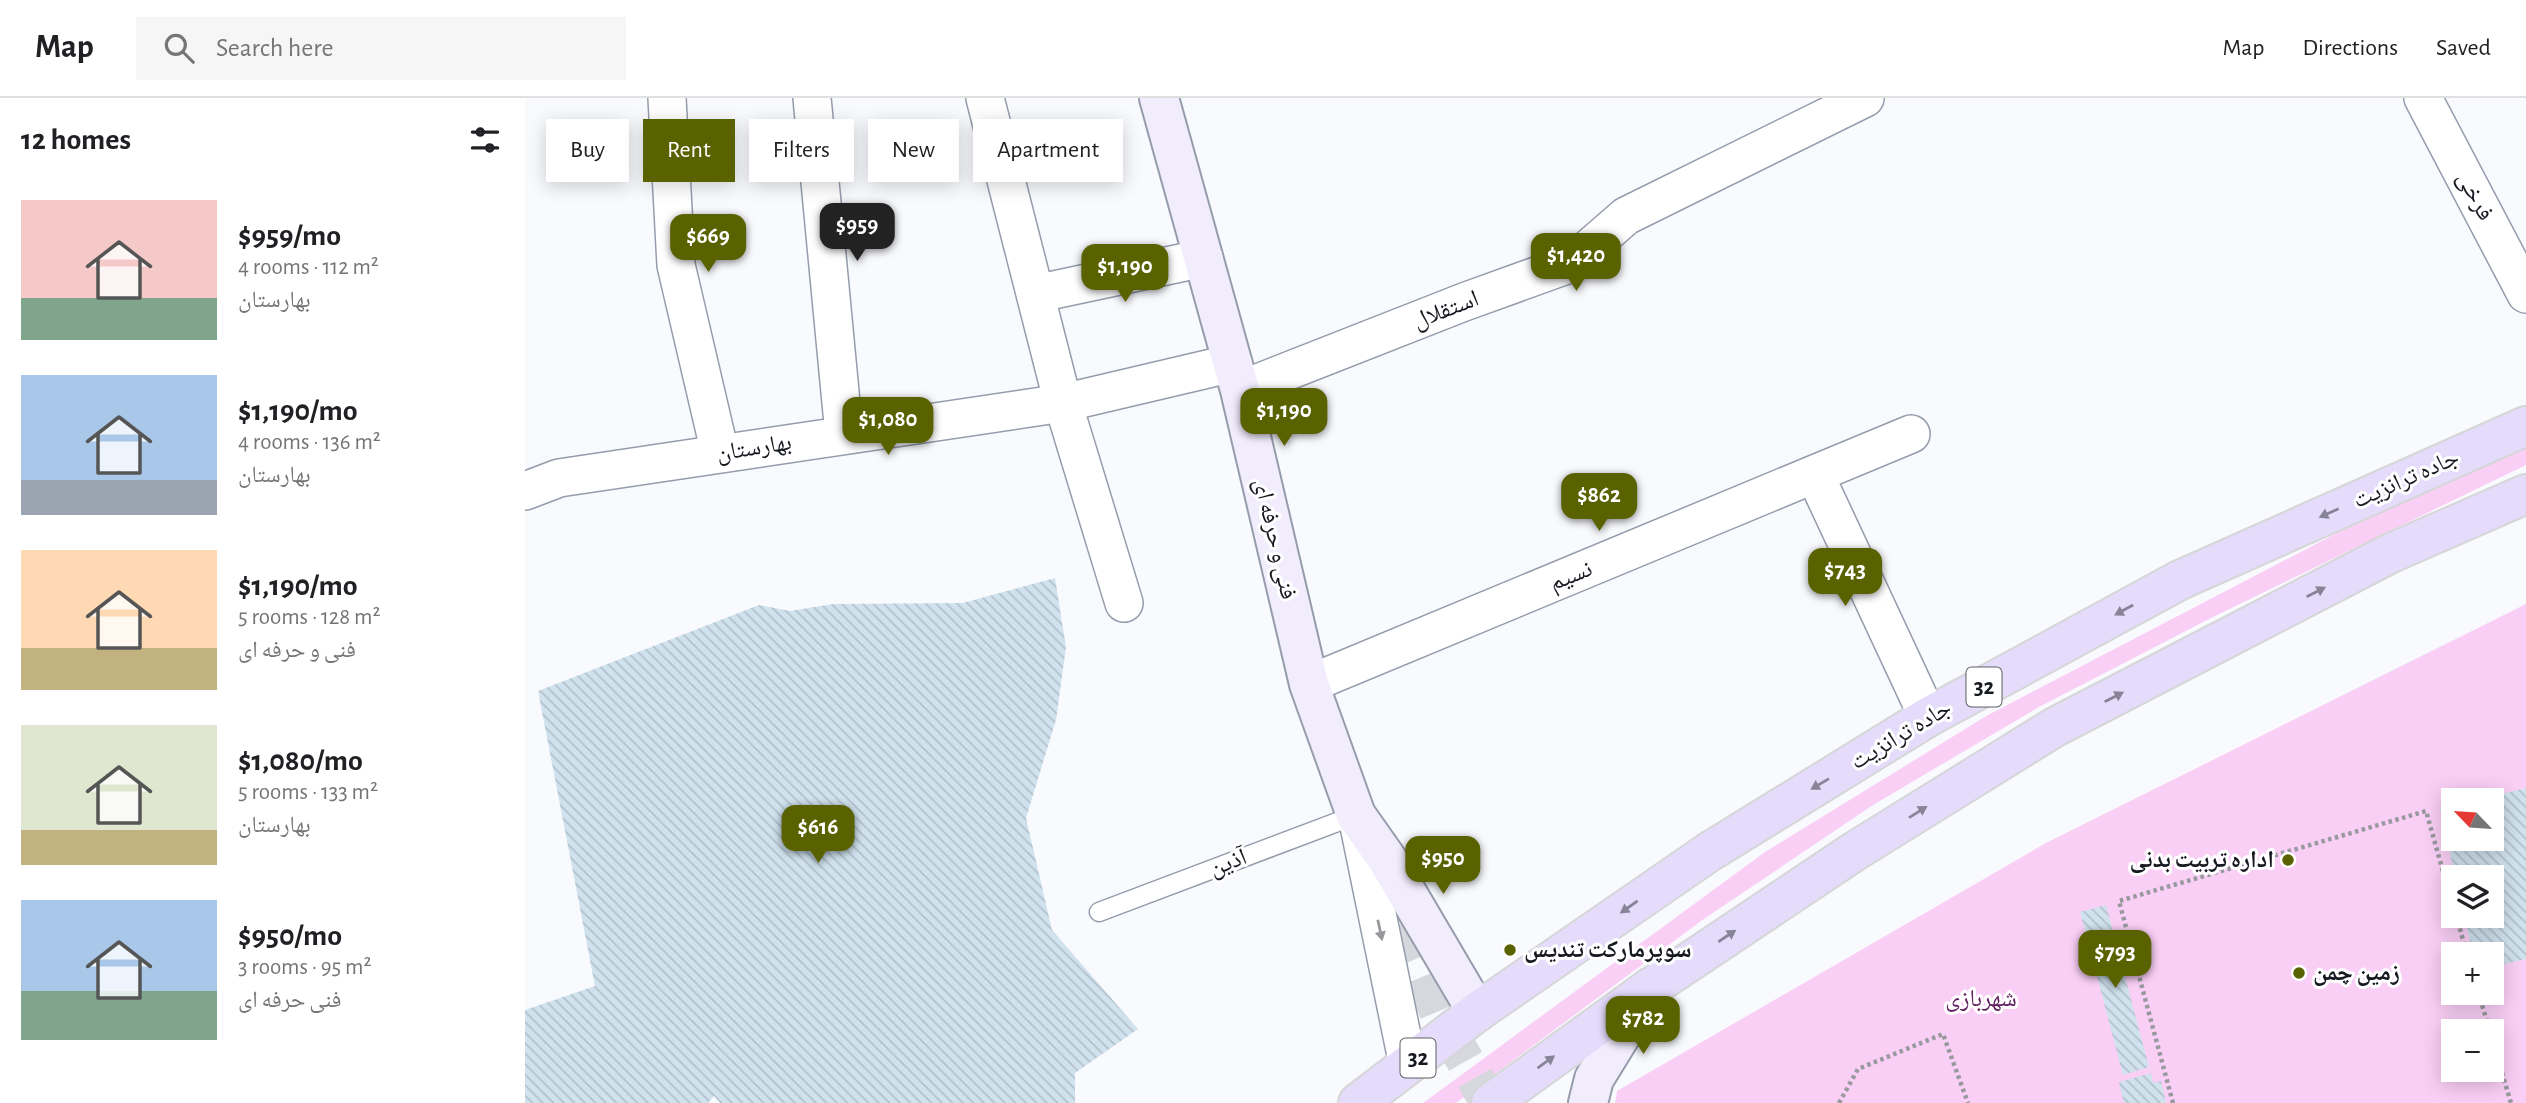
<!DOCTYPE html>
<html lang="en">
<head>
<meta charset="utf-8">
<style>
  body { margin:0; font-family:"Alegreya Sans","Noto Naskh Arabic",sans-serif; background:#f6f6f6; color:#202124; height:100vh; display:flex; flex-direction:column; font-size:26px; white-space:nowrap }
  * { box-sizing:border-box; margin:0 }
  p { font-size:23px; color:#757577 }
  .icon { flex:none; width:38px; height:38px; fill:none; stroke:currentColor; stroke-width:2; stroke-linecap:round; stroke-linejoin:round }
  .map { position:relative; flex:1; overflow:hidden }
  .drawer { display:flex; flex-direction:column; background:#fff; width:525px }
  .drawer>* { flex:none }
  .guide { position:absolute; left:21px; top:21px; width:665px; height:63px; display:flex; gap:14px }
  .needle { width:46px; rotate:295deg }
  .buttons { position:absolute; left:1916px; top:690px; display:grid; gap:14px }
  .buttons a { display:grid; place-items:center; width:63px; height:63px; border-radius:0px; background:#fff; box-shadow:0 4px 18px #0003; font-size:35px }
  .price { position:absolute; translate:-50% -60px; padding:0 16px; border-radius:14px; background:#5a6200; color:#fff; font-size:23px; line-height:46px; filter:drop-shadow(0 2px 4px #0008) }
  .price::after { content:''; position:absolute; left:50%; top:42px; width:21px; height:16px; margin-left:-10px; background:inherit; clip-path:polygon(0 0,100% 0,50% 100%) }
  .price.selected { background:#222; color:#fff }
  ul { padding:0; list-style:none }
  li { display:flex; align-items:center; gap:21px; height:175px; padding:0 21px }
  li span { display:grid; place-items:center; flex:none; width:196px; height:140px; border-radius:0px; color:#555 }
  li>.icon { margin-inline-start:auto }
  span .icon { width:84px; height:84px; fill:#fffc; stroke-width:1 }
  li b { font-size:30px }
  h2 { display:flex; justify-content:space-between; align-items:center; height:84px; padding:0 21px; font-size:30px }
  .chip { padding:0 24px; border-radius:0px; background:#fff; box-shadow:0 4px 18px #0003; font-size:24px; line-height:63px }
  .chip.selected { background:#5a6200; color:#fff }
  header { display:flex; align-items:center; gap:42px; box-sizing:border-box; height:98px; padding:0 35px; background:#fff; border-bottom:2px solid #e0e0e0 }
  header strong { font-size:33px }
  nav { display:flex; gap:38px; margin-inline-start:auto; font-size:24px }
  .search { width:490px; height:63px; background:#f6f6f6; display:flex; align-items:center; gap:18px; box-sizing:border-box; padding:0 24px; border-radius:0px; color:#757577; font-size:26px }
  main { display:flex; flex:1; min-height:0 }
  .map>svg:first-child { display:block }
  .green { fill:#facff6; fill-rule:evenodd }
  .building { fill:url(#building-back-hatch) }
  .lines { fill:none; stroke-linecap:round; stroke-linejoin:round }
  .secondary-tunnel { stroke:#d7d8dd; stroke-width:38; stroke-dasharray:38 19; stroke-linecap:butt }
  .lane-casing { stroke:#959cac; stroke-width:21 }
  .street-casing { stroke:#959cac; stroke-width:40 }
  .secondary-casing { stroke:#959cac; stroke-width:42 }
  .primary-casing { stroke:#d5d6d7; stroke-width:42 }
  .path { stroke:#97999e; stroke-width:4.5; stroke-dasharray:3.5 3.5; stroke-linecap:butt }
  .lane { stroke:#fff; stroke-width:18 }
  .street { stroke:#fff; stroke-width:37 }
  .secondary { stroke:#f2edfd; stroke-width:38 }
  .primary { stroke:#e5dcfb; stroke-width:38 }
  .oneway { fill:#888498 }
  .oneway2 { fill:#97989b }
  .poi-dot { fill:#5a6200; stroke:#fff; stroke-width:2.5 }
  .labels { text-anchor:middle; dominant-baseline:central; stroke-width:6; stroke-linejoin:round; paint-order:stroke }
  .shield { fill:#fff; stroke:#5d5e63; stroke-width:2 }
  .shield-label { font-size:23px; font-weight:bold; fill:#171920 }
  .street-label { font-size:24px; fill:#171920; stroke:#fff }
  .poi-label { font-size:24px; font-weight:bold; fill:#171920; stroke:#fff; text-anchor:start }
  .park-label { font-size:24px; fill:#622360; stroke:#fff }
</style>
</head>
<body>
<header>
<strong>Map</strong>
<div class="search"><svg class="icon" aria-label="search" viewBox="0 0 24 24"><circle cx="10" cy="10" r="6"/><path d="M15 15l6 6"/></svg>Search here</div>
<nav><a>Map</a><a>Directions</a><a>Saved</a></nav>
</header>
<main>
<section class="drawer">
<h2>12 homes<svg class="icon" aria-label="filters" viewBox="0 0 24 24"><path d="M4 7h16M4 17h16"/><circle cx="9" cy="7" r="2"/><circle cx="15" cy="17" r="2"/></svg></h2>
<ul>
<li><span style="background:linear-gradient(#f6c9c9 70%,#7fa58c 0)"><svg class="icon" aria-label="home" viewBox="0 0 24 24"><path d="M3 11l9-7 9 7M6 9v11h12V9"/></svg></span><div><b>$959/mo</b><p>4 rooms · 112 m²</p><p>بهارستان</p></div></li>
<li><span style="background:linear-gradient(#a9c7e8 75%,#9aa5b1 0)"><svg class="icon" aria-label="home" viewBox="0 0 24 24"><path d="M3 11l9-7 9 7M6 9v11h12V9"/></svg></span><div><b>$1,190/mo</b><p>4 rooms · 136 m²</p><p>بهارستان</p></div></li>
<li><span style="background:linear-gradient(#ffd9b3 70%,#c2b280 0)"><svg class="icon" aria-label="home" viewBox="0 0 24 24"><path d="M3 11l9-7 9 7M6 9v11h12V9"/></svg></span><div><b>$1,190/mo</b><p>5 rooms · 128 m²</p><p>فنی و حرفه ای</p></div></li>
<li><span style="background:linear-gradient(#dfe7d0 75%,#c2b280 0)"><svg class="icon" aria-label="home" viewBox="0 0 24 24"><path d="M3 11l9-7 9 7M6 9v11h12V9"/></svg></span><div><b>$1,080/mo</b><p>5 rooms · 133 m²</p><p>بهارستان</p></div></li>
<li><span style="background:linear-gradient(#a9c7e8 65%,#7fa58c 0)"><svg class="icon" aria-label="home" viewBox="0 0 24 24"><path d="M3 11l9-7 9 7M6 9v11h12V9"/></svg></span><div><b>$950/mo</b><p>3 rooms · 95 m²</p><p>فنی حرفه ای</p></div></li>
</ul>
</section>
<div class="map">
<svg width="2001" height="1005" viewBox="0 0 2001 1005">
  <defs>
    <pattern id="building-back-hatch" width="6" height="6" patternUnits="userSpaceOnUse" patternTransform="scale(1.75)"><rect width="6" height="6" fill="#d0e2ee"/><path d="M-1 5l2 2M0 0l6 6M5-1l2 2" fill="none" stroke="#b2c1cc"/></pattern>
  </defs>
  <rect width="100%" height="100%" fill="#f9fafe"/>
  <path class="green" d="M 2001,348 L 2001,367 L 1684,521 L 1514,609 L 1348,707 L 1176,823 L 931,1005 L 898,1005 L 1240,754 L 1463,617 L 1814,434 Z
    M 2001,506 L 2001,1005 L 1090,1005 L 1092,993 L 1521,745 ZM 1928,702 L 1967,702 L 1967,740 L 1928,740 ZM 1928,779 L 1967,779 L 1967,817 L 1928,817 ZM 1928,856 L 1967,856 L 1967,894 L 1928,894 ZM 1928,933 L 1967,933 L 1967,971 L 1928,971 Z"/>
  <path class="building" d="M 530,480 L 541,549 L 531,622 L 501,720 L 527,832 L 613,931 L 550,975 L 550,1005 L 195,1005 L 189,998 L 183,1005 L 0,1005 L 0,912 L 70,888 L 13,593 L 234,507 L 265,513 L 308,506 L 438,505 Z
    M 2001,690 L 2001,861 L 1967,869 L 1967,856 L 1948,856 L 1939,817 L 1967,817 L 1967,779 L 1930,779 L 1915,710 L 1928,707 L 1928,740 L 1967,740 L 1967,702 L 1955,701 Z
    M 1581,807 L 1624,969 L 1598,977 L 1555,814 Z
    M 1626,975 L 1628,985 L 1636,983 L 1641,1005 L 1599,1005 L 1594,984 Z"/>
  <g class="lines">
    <path class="secondary-tunnel" d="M 855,773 L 916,920 L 964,1005"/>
    <g class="lane-casing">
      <path id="lane" d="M 574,814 L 831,717"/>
    </g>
    <g class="street-casing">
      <path id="street" d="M 142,0 L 151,167 L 195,355
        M 287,0 L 319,336
        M 460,0 L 538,305 L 599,505
        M 1898,0 L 2001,196
        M 510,196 L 679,160
        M 715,292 L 939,204 L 1047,165 L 1101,118 L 1340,0
        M 1290,377 L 1403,619
        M 0,393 L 34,380 L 538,305 L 708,265
        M 784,586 L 1386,336
        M 832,718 L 883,967"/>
    </g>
    <g class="secondary-casing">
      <path id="secondary" d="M 634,0 L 715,292 L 784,586 L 831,717 L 862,761 L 952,914
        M 1063,1005 L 1069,981 L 1125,890"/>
    </g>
    <g class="primary-casing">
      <path id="primary" d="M 833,1005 L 952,914 L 1184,754 L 1403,619 L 1655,482 L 2001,328
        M 966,1005 L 1125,890 L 1212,832 L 1330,753 L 1530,629 L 1866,455 L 2001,396"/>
    </g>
    <path class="path" d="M 1931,817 L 1942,856
      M 1953,894 L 1965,933
      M 1967,941 L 1986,1005
      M 1314,1005 L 1333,971 L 1418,936 L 1443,1005
      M 1648,1005 L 1594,803 L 1901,713 L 1928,809"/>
    <use href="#lane" class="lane"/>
    <use href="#street" class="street"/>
    <use href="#secondary" class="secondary"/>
    <use href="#primary" class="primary"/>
  </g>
  <defs><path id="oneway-solid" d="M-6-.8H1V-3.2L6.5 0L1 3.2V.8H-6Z" transform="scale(1.75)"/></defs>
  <g class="oneway">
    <use href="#oneway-solid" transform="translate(1804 415) rotate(156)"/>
    <use href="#oneway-solid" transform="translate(1791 494) rotate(-27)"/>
    <use href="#oneway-solid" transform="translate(1599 512) rotate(151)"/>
    <use href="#oneway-solid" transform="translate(1589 599) rotate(-27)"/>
    <use href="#oneway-solid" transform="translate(1295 686) rotate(149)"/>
    <use href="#oneway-solid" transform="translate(1393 714) rotate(-32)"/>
    <use href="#oneway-solid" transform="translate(1104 809) rotate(145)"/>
    <use href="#oneway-solid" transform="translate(1202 838) rotate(-34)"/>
    <use href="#oneway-solid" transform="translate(1021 964) rotate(-36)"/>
  </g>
  <use class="oneway2" href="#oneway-solid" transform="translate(855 832) rotate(78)"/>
  <g class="poi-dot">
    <circle cx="1763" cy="762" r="7"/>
    <circle cx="985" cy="852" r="7"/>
    <circle cx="1774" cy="875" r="7"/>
  </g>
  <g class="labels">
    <g class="shield">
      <rect x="1441.5" y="569.5" width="35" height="39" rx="5"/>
      <rect x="875.5" y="940.5" width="35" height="39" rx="5"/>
    </g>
    <g class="shield-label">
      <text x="1459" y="589">32</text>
      <text x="893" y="960">32</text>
    </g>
    <g class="street-label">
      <text transform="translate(1950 98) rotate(62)">فرخی</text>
      <text transform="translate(921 212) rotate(-21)">استقلال</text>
      <text transform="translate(229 350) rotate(-9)">بهارستان</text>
      <text transform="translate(1881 381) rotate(-24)">جاده ترانزیت</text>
      <text transform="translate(750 441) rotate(77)">فنی و حرفه ای</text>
      <text transform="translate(1046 478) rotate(-22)">نسيم</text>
      <text transform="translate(1376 637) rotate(-31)">جاده ترانزیت</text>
      <text transform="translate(703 765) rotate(-21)">آذین</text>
    </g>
    <g class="poi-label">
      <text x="1749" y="762" text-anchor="end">اداره تربیت بدنی</text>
      <text x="999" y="852">سوپرمارکت تندیس</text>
      <text x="1788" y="875">زمین چمن</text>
    </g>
    <g class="park-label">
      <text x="1456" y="901">شهربازی</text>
    </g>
  </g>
</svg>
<div class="buttons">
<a><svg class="needle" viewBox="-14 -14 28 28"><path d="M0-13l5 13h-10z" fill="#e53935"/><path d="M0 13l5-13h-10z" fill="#757577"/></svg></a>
<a><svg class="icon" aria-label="layers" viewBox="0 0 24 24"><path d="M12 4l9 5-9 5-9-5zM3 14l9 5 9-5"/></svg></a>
<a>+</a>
<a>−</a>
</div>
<b class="price selected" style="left:332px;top:165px">$959</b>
<b class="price" style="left:183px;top:176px">$669</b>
<b class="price" style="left:1051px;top:195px">$1,420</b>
<b class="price" style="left:600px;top:206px">$1,190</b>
<b class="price" style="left:759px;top:350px">$1,190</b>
<b class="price" style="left:363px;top:359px">$1,080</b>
<b class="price" style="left:1074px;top:435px">$862</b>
<b class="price" style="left:1320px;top:510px">$743</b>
<b class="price" style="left:293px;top:767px">$616</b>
<b class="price" style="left:918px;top:798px">$950</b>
<b class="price" style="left:1590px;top:892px">$793</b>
<b class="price" style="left:1118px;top:958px">$782</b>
<div class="guide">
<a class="chip">Buy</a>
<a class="chip selected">Rent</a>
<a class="chip">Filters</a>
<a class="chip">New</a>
<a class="chip">Apartment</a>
</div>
</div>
</main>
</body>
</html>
